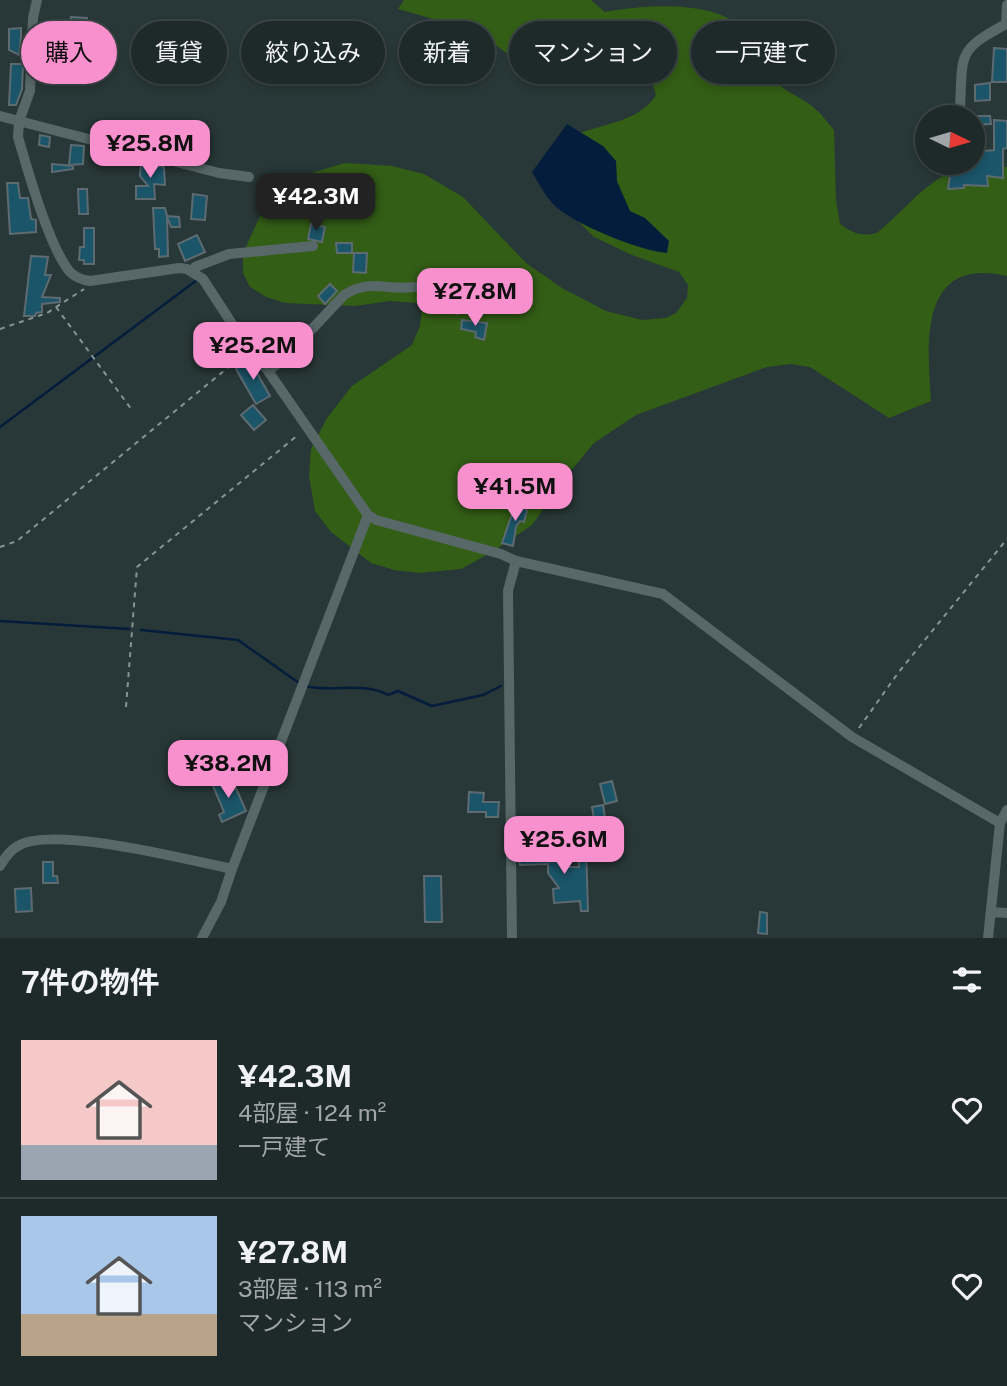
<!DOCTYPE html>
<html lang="ja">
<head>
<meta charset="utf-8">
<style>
  body { margin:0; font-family:"Public Sans","Noto Sans JP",sans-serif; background:#263131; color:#f1f3f6; height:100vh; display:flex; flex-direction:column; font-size:26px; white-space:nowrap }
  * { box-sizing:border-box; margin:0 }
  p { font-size:23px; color:#a1a6a8 }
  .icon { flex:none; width:38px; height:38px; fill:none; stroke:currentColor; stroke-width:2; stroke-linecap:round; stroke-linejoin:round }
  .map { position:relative; height:938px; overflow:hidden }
  .side { display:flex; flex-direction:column; background:#1e2929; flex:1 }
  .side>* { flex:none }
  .top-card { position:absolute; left:21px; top:21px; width:966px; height:63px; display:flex; gap:14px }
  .needle { width:46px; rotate:95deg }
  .tools { position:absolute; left:915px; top:105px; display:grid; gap:14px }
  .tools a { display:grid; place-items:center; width:70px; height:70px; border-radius:50%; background:#1e2929; box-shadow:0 4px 10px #0003,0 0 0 2px #3c4546; font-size:35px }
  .price { position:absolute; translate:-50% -60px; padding:0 16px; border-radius:14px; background:#f790cd; color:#111; font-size:23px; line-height:46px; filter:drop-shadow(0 2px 4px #0008) }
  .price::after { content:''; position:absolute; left:50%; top:42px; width:21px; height:16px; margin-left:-10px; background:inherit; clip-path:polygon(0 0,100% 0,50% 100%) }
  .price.selected { background:#222; color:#fff }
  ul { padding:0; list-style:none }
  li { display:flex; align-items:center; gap:21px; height:175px; padding:0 21px }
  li+li { border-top:2px solid #3c4546 }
  li span { display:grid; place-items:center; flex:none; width:196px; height:140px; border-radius:0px; color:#555 }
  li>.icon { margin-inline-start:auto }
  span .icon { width:84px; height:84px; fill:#fffc; stroke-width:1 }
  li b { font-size:30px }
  h2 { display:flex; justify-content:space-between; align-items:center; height:84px; padding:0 21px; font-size:30px }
  .pill { padding:0 24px; border-radius:32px; background:#1e2929; box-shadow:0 4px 10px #0003,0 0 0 2px #3c4546; font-size:24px; line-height:63px }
  .pill.selected { background:#f790cd; color:#111 }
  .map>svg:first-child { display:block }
  .green { fill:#335e16 }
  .water { fill:#041d3c }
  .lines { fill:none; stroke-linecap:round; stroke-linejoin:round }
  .stream { stroke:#041d3c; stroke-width:2.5 }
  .building { fill:#1b5569; stroke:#5d6b71; stroke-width:2 }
  .path { stroke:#879494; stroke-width:2; stroke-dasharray:5 5; stroke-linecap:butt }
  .minor { stroke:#586868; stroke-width:10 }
</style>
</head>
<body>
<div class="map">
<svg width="1007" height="938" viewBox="0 0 1007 938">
  <rect width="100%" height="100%" fill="#283737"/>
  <path class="green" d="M 404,0 L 591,0 L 605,12 C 648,4 717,0 746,31 C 755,45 759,61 769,75 C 780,90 798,95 812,106 C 820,112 827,122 834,130 L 836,200 L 840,224 C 853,233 861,237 877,233 C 922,195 940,157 1007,167 L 1007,276 C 919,256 927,342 931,401 L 889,418 L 810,367 L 791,364 L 767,367 L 636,415 L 594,443 L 569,473 L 532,525 L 492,552 L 461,569 L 419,573 L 394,570 L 371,563 L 331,532 L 315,511 L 309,476 L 311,449 L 327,418 L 352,386 L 412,345 L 420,326 L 422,309 L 416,303 L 390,301 L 355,306 L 285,303 L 266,297 L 250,287 L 243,273 L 243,253 L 269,197 L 288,180 L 345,163 L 392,166 L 424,174 L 463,197 L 526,263 L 562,288 L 606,311 L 642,320 L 666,318 L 676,313 L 687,298 L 688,285 L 679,272 L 632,255 L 594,237 L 559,202 L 541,164 C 561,119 632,135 656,95 L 653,85 C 612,60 561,75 517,59 C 507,55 499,46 490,42 C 461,26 430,18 398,9 Z"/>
  <path class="water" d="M 567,124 L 603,146 L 616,161 L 617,181 L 630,211 L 645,218 L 669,241 L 667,253 C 640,251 583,227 561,211 C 548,201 540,186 532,172 Z"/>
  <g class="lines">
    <path class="stream" d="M 0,427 L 197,280
      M 0,621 L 129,629
      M 141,630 L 238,640 L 299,683
      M 305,686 C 332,693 363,681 388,695 L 398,691 L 432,706 L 483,695 L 501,686"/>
  </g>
  <path class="building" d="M 71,17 L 87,18 L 86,43 L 69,42 Z
    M 21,28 L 21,36 L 19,55 L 9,50 L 9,29 Z
    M 43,44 L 71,46 L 70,57 L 54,56 L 54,64 L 39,63 L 40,49 L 42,49 Z
    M 994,48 L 1007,49 L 1007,82 L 992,82 Z
    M 11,64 L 23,64 L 22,89 L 16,105 L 9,105 Z
    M 990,83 L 990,100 L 975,101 L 975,85 Z
    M 973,116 L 990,116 L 991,124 L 973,125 Z
    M 994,120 L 1007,121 L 1007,148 L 1003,149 L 1003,178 L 987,176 L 988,186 L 964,185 L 964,188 L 948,189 L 952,163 L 973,163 L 973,152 L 994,150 Z
    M 40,135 L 50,137 L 49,147 L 39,145 Z
    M 71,145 L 84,146 L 83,164 L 69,165 Z
    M 141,161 L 164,167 L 165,185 L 154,184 L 155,199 L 136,199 L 136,186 L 148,186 L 140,176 Z
    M 52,164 L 73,166 L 73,169 L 52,172 Z
    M 7,183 L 18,183 L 20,198 L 28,198 L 31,219 L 36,220 L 36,232 L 10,234 Z
    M 78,189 L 87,189 L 88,214 L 79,214 Z
    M 193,194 L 207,196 L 205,220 L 191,219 Z
    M 153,208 L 165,208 L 167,216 L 179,217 L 180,227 L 171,227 L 167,217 L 168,256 L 159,257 L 159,249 L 155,249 Z
    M 311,224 L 325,227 L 322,242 L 308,239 Z
    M 84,228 L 94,228 L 94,264 L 84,264 L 84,260 L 79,260 L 80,247 L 84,247 Z
    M 197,235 L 205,252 L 185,261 L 178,244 Z
    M 336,243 L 352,243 L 352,253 L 337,253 Z
    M 354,253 L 367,253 L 366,273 L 353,272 Z
    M 31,256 L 48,257 L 45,275 L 51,275 L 42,297 L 60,298 L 60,302 L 42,304 L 42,312 L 36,313 L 35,316 L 24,316 Z
    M 452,275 L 468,279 L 458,314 L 443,310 Z
    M 330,284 L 337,291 L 325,304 L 318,296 Z
    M 462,320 L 487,323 L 484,340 L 475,337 L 476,332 L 461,329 Z
    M 250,361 L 270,396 L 256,404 L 236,369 Z
    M 253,405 L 266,420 L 254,430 L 241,415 Z
    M 516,502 L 522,502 L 527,511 L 524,522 L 520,521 L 516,527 L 513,546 L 502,543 Z
    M 221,777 L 228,792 L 236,788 L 246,811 L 222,822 L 219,815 L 224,812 L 211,781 Z
    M 612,781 L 617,801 L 605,804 L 600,784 Z
    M 469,792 L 484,793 L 483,802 L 499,802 L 498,817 L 486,817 L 486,812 L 468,812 Z
    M 603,805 L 605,817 L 594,819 L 592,807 Z
    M 555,846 L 555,852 L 562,852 L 562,867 L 579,867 L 579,848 L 586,847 L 588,911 L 581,911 L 580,901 L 554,903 L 553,889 L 559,888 L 548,873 L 548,864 L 520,865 L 519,860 L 532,855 L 539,855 L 539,852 Z
    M 43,862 L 53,862 L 53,876 L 57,876 L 58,883 L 43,883 Z
    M 424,876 L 441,876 L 442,922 L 425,922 Z
    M 31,888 L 32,911 L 16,912 L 15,889 Z
    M 760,912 L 767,913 L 767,934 L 758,933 Z"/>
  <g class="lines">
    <path class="path" d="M 56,307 L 132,410
      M 0,329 L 47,313 L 84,289
      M 0,547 L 17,541 L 242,356
      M 126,707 L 137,567 L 298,435
      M 859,728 L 898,673 L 1007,539"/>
    <path class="minor" d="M 37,0 L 33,18 L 30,91 L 19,121 L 18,137 C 28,171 49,247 70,272 C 76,278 82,280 90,281 L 179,268 L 187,269 L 203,279 L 238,333 L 268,371 L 368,515 L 376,520 L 501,554 L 516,561 L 663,594 L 852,737 L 1000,823 L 988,938
      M 960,108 C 963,54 956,51 1006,24 L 1007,5
      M 0,116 L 219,173 L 249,177
      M 194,273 L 195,267 L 229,254 L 313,246
      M 268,371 L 283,360 L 344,295 C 371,278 387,291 414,287
      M 1000,823 L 1007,810
      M 512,855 L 537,844 L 592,826
      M 0,866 C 4,859 10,850 18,846 C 53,825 188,860 232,869
      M 991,912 L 1007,913
      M 202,938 L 221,902 L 232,869 L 368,515
      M 512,938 L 508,591 L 516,561"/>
  </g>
</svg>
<div class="tools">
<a><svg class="needle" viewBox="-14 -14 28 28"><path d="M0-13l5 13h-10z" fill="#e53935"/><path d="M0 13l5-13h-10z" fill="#a1a6a8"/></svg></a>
</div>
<b class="price" style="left:150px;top:180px">¥25.8M</b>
<b class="price selected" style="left:316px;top:233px">¥42.3M</b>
<b class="price" style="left:475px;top:328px">¥27.8M</b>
<b class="price" style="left:253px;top:382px">¥25.2M</b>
<b class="price" style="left:515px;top:523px">¥41.5M</b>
<b class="price" style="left:228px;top:800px">¥38.2M</b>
<b class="price" style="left:564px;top:876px">¥25.6M</b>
<div class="top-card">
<a class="pill selected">購入</a>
<a class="pill">賃貸</a>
<a class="pill">絞り込み</a>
<a class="pill">新着</a>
<a class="pill">マンション</a>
<a class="pill">一戸建て</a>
</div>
</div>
<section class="side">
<h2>7件の物件<svg class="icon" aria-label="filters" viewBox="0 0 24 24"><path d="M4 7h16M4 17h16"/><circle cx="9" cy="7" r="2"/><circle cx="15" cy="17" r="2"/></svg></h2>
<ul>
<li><span style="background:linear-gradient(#f6c9c9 75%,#9aa5b1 0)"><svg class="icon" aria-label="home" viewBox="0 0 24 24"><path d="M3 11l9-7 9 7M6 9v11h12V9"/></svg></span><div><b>¥42.3M</b><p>4部屋 · 124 m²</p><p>一戸建て</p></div><svg class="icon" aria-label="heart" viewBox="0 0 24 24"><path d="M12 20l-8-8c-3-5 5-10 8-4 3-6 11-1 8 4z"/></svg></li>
<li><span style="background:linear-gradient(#a9c7e8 70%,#b9a48a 0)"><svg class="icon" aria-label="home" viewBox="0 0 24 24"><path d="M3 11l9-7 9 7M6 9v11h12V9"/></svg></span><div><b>¥27.8M</b><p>3部屋 · 113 m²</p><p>マンション</p></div><svg class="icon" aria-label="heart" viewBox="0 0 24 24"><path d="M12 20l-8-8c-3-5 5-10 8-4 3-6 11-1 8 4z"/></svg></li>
</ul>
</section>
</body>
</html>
